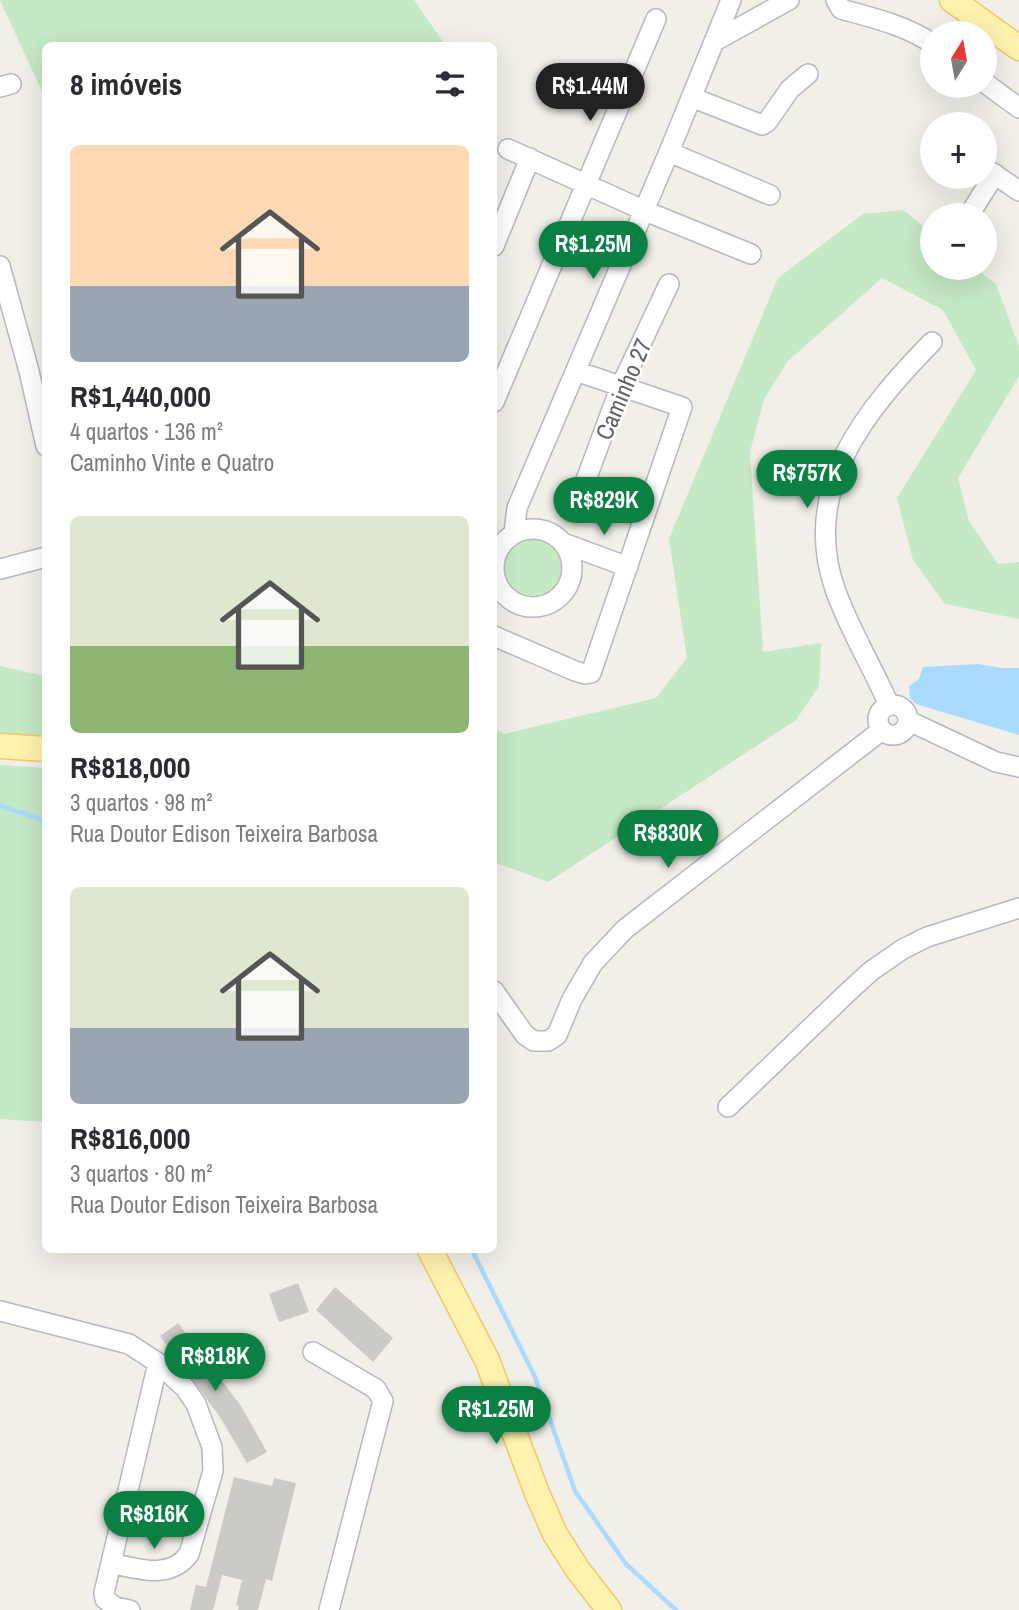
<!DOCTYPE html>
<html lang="pt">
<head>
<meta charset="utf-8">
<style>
  body { margin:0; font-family:"Archivo Narrow",sans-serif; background:#f2f2f3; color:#2b2b33; height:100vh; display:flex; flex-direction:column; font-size:26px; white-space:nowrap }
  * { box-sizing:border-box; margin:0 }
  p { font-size:23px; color:#7c7c81 }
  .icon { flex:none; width:38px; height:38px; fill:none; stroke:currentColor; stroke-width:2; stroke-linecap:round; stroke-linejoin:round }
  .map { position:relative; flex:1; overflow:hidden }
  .sheet { position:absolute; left:42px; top:42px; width:455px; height:1211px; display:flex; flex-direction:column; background:#fff; border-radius:10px; box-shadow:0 7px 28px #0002 }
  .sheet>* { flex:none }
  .needle { width:46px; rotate:11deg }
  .buttons { position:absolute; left:920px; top:21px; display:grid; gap:14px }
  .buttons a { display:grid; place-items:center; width:77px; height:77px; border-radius:50%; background:#fff; box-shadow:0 7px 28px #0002; font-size:35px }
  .price { position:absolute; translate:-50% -60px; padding:0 16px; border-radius:24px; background:#0b8043; color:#fff; font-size:23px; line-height:46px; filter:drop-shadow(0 2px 4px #0008) }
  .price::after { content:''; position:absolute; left:50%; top:42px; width:21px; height:16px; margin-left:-10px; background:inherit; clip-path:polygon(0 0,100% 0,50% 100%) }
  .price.current { background:#222; color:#fff }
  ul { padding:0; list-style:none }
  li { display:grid; align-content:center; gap:14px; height:371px; padding:0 28px }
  li span { display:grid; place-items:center; height:217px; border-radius:10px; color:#555 }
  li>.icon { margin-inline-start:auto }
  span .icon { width:126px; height:126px; fill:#fffc; stroke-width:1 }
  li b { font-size:30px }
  h2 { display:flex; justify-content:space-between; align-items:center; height:84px; padding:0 28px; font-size:30px }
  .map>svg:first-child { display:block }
  .green { fill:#c5e8c5 }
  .water { fill:#aadaff }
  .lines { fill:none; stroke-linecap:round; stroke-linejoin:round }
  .stream { stroke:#aadaff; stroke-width:4.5 }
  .building { fill:#cccac5 }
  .minor-casing { stroke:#b5b8bc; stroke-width:22 }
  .major-casing { stroke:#f2c960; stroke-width:27 }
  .minor { stroke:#fff; stroke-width:19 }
  .major { stroke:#fff2af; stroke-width:24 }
  .labels { text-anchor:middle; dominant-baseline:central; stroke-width:5; stroke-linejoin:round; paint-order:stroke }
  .street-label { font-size:24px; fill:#5f6368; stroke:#fff }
</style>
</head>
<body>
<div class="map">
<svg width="1019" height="1610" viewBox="0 0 1019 1610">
  <rect width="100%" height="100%" fill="#f1efe8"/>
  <path class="green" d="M 0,0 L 414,0 L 445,45 L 46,46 L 45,98 Z
    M 903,210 L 933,234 L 933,268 L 975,268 L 996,284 L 1019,347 L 1019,376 L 958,478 L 969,521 L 998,564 L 1019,562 L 1019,619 L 945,604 L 913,560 L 897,498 L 976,370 L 943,310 L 882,278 L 788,361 L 764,399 L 750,452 L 763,652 L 821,643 L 819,686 L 796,720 L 548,882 L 494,862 L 494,728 L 504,734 L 656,698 L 687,658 L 669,539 L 778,278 L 863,214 Z
    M502 567a31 31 0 1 1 62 0a31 31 0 1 1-62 0Z
    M 0,666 L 45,676 L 45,746 L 0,741 Z
    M 0,765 L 45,768 L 45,1122 L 0,1119 Z"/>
  <path class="water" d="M 979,664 L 1001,668 L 1019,668 L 1019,735 L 916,704 L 910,698 L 909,686 L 919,679 L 923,667 Z"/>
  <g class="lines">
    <path class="stream" d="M 0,806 L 46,821
      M 472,1250 L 535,1377 L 575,1491 L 626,1564 L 676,1610"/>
  </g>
  <path class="building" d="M 298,1283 L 309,1312 L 279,1322 L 269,1294 Z
    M 335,1287 L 393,1338 L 373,1362 L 316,1310 Z
    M 178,1323 L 241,1406 L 267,1452 L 247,1463 L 220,1417 L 160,1336 Z
    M 234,1477 L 272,1486 L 274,1478 L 296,1483 L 272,1581 L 266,1579 L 258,1610 L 238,1610 L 239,1606 L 236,1605 L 242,1580 L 222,1575 L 213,1610 L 190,1610 L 196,1585 L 206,1587 Z"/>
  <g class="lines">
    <g class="minor-casing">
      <path id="minor" d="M 836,0 L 841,9 C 873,18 905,25 933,44
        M 715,41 L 789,0
        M 985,83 L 1019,108
        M 0,87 L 11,84
        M 691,97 L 762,125 L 767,122 L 790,89 L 808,74
        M 508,149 L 645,211 L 751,254
        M 669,152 L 770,195
        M 985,168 L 1019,191
        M 969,215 L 995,174
        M 494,246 L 530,158
        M 0,266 L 29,371 L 46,446
        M 494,402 L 656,19
        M 580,496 L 620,388 L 669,284
        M494 568a39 39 0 1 1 78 0a39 39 0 1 1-78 0Z
        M 514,533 L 517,508 L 669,152 L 731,0
        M 566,544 L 628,567
        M 0,569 L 46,557
        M 494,636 L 575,671 L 585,674 L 591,673 L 682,407 L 576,371
        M878 720a15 15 0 1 1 30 0a15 15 0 1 1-30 0Z
        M 889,705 C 872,666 849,629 835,589 C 800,488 866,410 932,342
        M 909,721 L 996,762 L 1019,767
        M 494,991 L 525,1035 L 534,1041 L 548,1041 L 557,1035 L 572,999 L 593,963 L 625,929 L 882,730
        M 728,1107 L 847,993 L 871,971 L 903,949 L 927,937 L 1019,908
        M 0,1311 L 129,1344 L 158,1363 L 185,1388 L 196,1404 L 212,1447 L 213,1471 L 189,1554 C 170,1580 138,1569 111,1563 L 158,1363
        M 313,1352 L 376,1389 L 383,1401 L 329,1610
        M 111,1563 L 104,1593 L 105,1599 L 115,1607 L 130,1610"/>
    </g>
    <g class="major-casing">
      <path id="major" d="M 952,0 L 1019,48
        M 0,746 L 46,749
        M 430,1250 L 487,1360 L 537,1493 L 555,1534 L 578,1570 L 609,1610"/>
    </g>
    <use href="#minor" class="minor"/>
    <use href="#major" class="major"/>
  </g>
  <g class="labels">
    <g class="street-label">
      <text transform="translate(623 389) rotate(-67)">Caminho 27</text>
    </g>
  </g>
</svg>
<div class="buttons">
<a><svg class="needle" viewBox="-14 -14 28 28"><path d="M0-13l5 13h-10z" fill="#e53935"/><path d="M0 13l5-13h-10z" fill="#7c7c81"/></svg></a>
<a>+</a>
<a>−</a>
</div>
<b class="price current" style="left:590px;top:123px">R$1.44M</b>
<b class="price" style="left:593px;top:281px">R$1.25M</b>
<b class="price" style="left:807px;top:510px">R$757K</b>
<b class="price" style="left:604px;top:537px">R$829K</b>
<b class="price" style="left:668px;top:870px">R$830K</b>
<b class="price" style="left:215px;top:1393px">R$818K</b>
<b class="price" style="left:496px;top:1446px">R$1.25M</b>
<b class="price" style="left:154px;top:1551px">R$816K</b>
<section class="sheet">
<h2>8 imóveis<svg class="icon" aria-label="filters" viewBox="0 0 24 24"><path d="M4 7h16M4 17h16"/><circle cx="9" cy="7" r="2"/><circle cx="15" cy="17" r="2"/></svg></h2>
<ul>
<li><span style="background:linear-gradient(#ffd9b3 65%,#9aa5b1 0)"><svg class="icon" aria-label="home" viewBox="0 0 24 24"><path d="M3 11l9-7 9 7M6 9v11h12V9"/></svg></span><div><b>R$1,440,000</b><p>4 quartos · 136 m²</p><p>Caminho Vinte e Quatro</p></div></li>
<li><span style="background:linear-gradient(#dfe7d0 60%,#8fb573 0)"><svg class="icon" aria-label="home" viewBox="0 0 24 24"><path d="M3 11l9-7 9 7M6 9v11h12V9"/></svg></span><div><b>R$818,000</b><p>3 quartos · 98 m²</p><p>Rua Doutor Edison Teixeira Barbosa</p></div></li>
<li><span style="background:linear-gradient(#dfe7d0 65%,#9aa5b1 0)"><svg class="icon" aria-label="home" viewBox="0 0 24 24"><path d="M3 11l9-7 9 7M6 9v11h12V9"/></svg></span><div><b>R$816,000</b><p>3 quartos · 80 m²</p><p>Rua Doutor Edison Teixeira Barbosa</p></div></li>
</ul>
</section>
</div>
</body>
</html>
